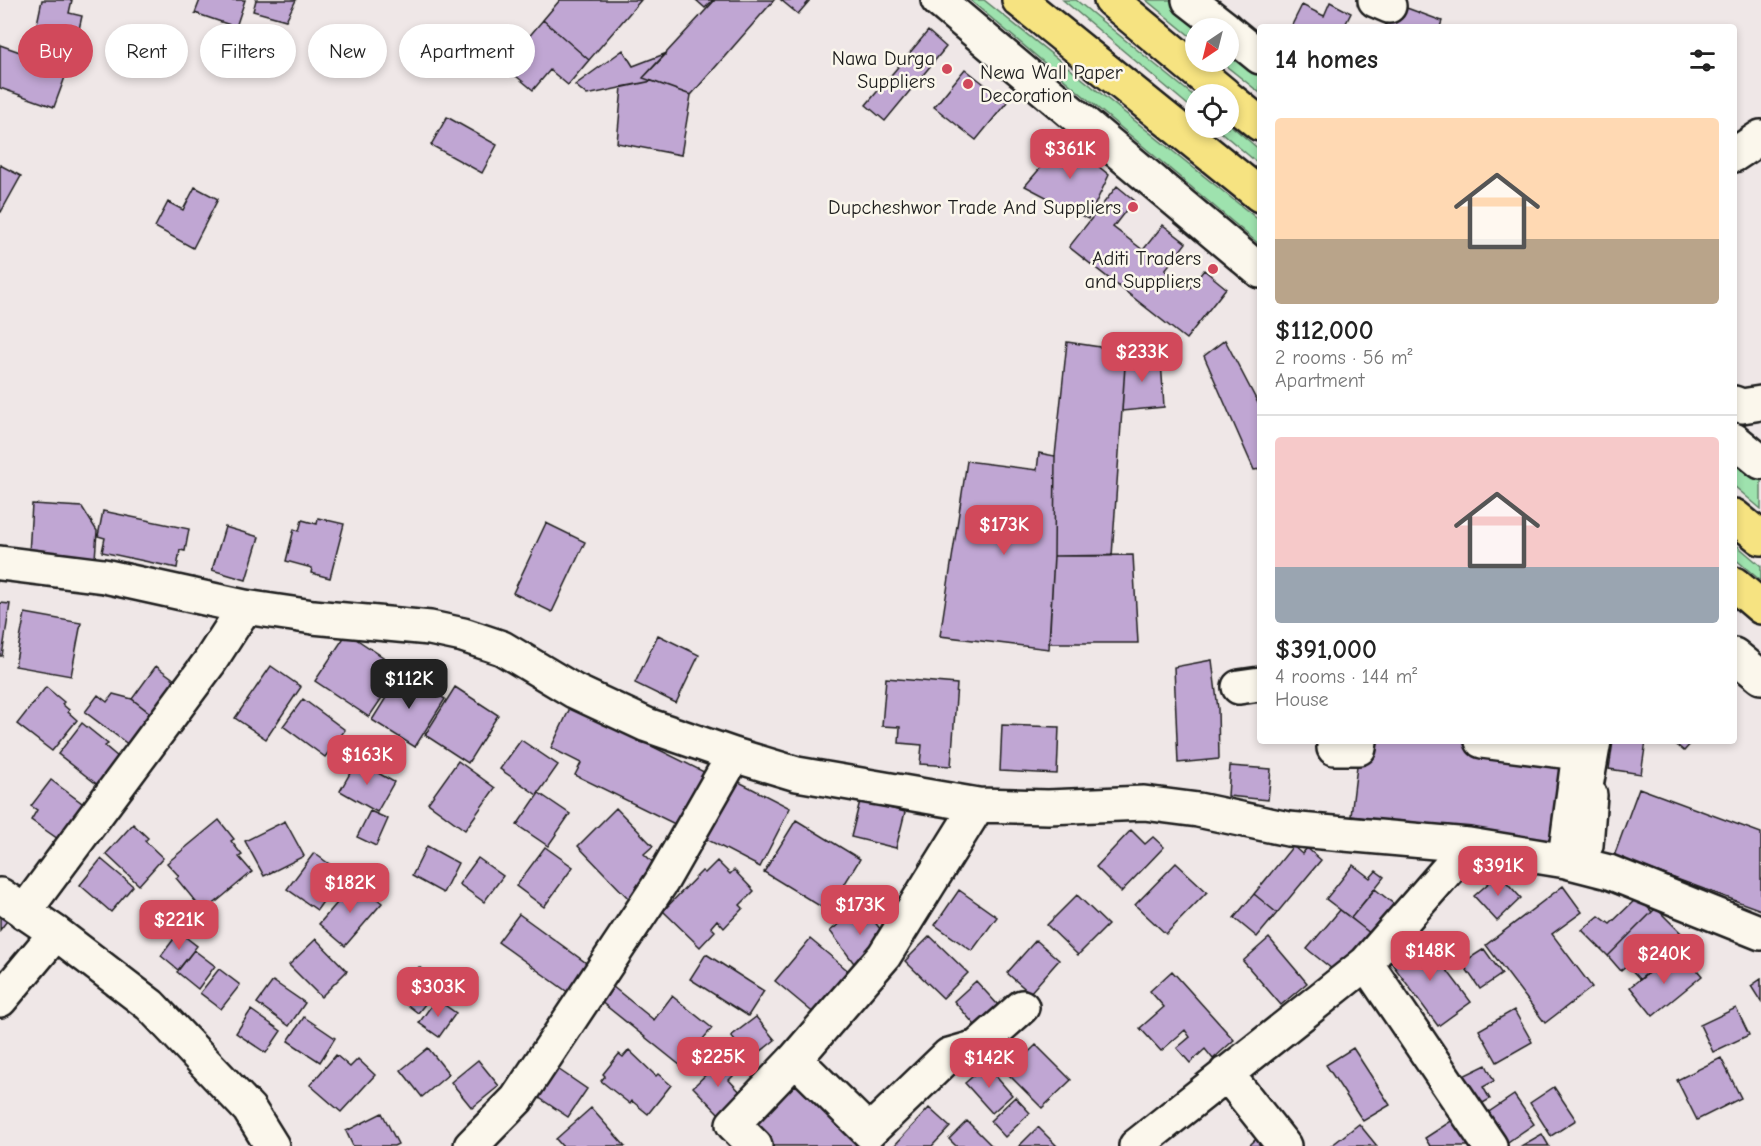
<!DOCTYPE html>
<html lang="en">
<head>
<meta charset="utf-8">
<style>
  body { margin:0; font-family:"Comic Neue",sans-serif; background:#f6f6f6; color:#222; height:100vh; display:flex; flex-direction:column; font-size:22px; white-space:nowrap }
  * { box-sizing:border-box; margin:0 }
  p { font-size:20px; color:#767676 }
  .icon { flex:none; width:33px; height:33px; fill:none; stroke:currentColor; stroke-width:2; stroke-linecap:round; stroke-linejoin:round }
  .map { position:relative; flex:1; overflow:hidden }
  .drawer { position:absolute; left:1257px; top:24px; width:480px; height:720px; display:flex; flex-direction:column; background:#fff; border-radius:6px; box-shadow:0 3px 9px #0003 }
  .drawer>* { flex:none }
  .guide { position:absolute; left:18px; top:24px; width:570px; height:54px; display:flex; gap:12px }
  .needle { width:39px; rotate:215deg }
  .tools { position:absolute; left:1185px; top:18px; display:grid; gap:12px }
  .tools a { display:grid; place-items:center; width:54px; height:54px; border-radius:50%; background:#fff; box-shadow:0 3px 9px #0003; font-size:30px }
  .price { position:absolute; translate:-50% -51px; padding:0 14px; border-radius:12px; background:#d1495b; color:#fff; font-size:20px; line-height:39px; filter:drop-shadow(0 2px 3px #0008) }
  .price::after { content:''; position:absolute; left:50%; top:36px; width:18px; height:14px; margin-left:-9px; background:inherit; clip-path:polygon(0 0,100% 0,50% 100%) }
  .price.selected { background:#222; color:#fff }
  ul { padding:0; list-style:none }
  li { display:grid; align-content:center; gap:12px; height:318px; padding:0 18px }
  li+li { border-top:2px solid #e0e0e0 }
  li span { display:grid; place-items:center; height:186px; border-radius:6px; color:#555 }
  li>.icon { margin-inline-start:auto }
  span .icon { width:108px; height:108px; fill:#fffc; stroke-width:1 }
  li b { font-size:26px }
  h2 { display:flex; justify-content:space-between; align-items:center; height:72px; padding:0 18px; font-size:26px }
  .pill { padding:0 21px; border-radius:27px; background:#fff; box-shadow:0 3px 9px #0003; font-size:21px; line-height:54px }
  .pill.selected { background:#d1495b; color:#fff }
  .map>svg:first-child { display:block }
  .green { fill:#9ee2ae; stroke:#5d7f65; stroke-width:1.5 }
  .building { fill:#c0a6d3; stroke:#1c1c1c; stroke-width:1.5 }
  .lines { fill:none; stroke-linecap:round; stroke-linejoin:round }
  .minor-casing { stroke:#1c1c1c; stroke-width:38 }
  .highway-casing { stroke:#1c1c1c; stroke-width:38 }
  .minor { stroke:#fbf7ec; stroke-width:33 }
  .highway { stroke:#f6e381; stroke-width:33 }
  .poi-dot { fill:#d1495b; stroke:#fbf7ec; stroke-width:2 }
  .labels { text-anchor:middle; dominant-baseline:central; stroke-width:5; stroke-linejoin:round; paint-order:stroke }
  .poi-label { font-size:20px; fill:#1c1c1c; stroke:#fbf7ec; text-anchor:end }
</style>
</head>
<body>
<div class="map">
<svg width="1761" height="1146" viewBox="0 0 1761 1146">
  <rect width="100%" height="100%" fill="#efe7e7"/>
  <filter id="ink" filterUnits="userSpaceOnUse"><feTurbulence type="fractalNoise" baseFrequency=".0167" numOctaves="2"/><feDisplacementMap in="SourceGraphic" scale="12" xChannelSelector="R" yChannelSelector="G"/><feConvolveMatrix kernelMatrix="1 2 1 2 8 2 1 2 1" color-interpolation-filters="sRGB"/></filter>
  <g filter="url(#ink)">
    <path class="green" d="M 970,0 L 984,0 L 1260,221 L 1260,245 Z
      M 1063,0 L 1076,0 L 1195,97 L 1195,111 Z
      M 1146,0 L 1175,0 L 1199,28 L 1196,28 L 1195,40 Z
      M 1229,50 L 1260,69 L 1260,93 L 1221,62 L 1228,62 Z
      M 1229,124 L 1260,150 L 1260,165 L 1216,128 L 1228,128 Z
      M 1734,453 L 1761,475 L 1761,509 L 1734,486 Z
      M 1734,543 L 1761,566 L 1761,581 L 1734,558 Z"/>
    <path class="building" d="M 42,0 L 72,0 L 69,13 L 82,16 L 75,47 L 34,38 Z
      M 200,0 L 245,0 L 236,27 L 195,13 Z
      M 256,0 L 296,0 L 286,20 L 253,11 Z
      M 560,0 L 641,0 L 589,60 L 543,20 Z
      M 696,0 L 713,0 L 705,8 Z
      M 715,0 L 774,0 L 691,95 L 643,78 Z
      M 781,0 L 810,0 L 798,14 Z
      M 1330,2 L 1351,13 L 1344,27 L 1291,27 L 1302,5 L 1324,16 Z
      M 1396,4 L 1442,21 L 1440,27 L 1385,27 Z
      M 543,20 L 589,60 L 568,85 L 550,70 L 533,90 L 504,66 Z
      M 928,31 L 946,47 L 885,121 L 866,105 Z
      M 0,45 L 68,69 L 54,107 L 0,88 Z
      M 623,50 L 633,66 L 667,53 L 643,78 L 652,81 L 587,95 L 575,85 Z
      M 965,69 L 1007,102 L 976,140 L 934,107 Z
      M 652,81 L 691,95 L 681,155 L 617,143 L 622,87 Z
      M 447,117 L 497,145 L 482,173 L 431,145 Z
      M 1065,139 L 1109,175 L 1088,219 L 1025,186 Z
      M 0,165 L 21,176 L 1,212 L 0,211 Z
      M 1117,186 L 1134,200 L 1113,227 L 1143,250 L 1163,225 L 1186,243 L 1165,270 L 1189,289 L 1204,270 L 1226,288 L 1186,339 L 1069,247 Z
      M 195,187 L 218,199 L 193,248 L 155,227 L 168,202 L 183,210 Z
      M 1225,340 L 1260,407 L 1260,469 L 1254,470 L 1204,356 Z
      M 1067,342 L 1126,351 L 1112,556 L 1054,556 L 1055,456 Z
      M 1126,351 L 1161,360 L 1164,407 L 1122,411 Z
      M 1039,453 L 1055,456 L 1054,556 L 1049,649 L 940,636 L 967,461 L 1037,470 Z
      M 32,504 L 82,507 L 97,531 L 95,559 L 29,554 Z
      M 103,511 L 189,529 L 185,551 L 180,550 L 177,568 L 102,552 L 105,538 L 98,536 Z
      M 318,518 L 344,524 L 330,578 L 311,573 L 312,568 L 286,561 L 294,529 L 299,531 L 302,520 L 317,524 Z
      M 546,523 L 585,542 L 552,612 L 513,593 Z
      M 225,527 L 259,537 L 246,580 L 212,570 Z
      M 1133,555 L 1138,643 L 1049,643 L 1054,556 Z
      M 0,603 L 10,604 L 2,656 L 0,656 Z
      M 25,613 L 81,623 L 71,676 L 15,666 Z
      M 347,633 L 386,659 L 377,673 L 392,683 L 369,717 L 315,681 Z
      M 658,635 L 699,655 L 676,703 L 635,683 Z
      M 1212,660 L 1218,709 L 1219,759 L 1178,763 L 1174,667 Z
      M 156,666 L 183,686 L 158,719 L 132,699 Z
      M 271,666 L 301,687 L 266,739 L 235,718 Z
      M 402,672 L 445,699 L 415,747 L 372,720 Z
      M 886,678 L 957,684 L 951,766 L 920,764 L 922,745 L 899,743 L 900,727 L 882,726 Z
      M 46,687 L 64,702 L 62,704 L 69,710 L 68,712 L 77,720 L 52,751 L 17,724 Z
      M 455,687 L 498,715 L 468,763 L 425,735 Z
      M 113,694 L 132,699 L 156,718 L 133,748 L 85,712 L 98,695 L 107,702 Z
      M 303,699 L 345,730 L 325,757 L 283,726 Z
      M 571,706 L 714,777 L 687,830 L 575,775 L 581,763 L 551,748 Z
      M 82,723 L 108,744 L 105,746 L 124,762 L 103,789 L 58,754 Z
      M 1002,725 L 1059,727 L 1057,774 L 1000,771 Z
      M 521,740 L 558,765 L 537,795 L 500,769 Z
      M 1360,741 L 1482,741 L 1579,753 L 1567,843 L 1351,816 Z
      M 1613,741 L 1646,741 L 1641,774 L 1609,769 Z
      M 1672,741 L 1693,741 L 1684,751 Z
      M 357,761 L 394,782 L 377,812 L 340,791 Z
      M 458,761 L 495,788 L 465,830 L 428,803 Z
      M 1230,766 L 1271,769 L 1268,800 L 1228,796 Z
      M 51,780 L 86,806 L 61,841 L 31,820 L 37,810 L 31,806 Z
      M 735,780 L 790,808 L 760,867 L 706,839 Z
      M 1639,788 L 1761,833 L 1761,910 L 1614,856 Z
      M 539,793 L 570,814 L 548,846 L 517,825 Z
      M 860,801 L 905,812 L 896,848 L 851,837 Z
      M 616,808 L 653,846 L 644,854 L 659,868 L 628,898 L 578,846 Z
      M 370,811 L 388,819 L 376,846 L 357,837 Z
      M 219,820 L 234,839 L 231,841 L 242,855 L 239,857 L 252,872 L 204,912 L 176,878 L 179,876 L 167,863 Z
      M 796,820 L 860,859 L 828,911 L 764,872 Z
      M 285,821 L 304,856 L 264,876 L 245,841 Z
      M 133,824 L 148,838 L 145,841 L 163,858 L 139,885 L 106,854 Z
      M 1131,830 L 1145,844 L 1153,837 L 1164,847 L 1121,892 L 1096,867 Z
      M 427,846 L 458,863 L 443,893 L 412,876 Z
      M 1293,846 L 1302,854 L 1307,848 L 1321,860 L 1277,913 L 1254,894 Z
      M 545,847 L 573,867 L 544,907 L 516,886 Z
      M 314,853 L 343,874 L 317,910 L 287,889 Z
      M 478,858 L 503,876 L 484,902 L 459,884 Z
      M 101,859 L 133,886 L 111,912 L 80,885 Z
      M 717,861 L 730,874 L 734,870 L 754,891 L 740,905 L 743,908 L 724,928 L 717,920 L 711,927 L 715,931 L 700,947 L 663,911 L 702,871 L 705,873 Z
      M 1176,863 L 1207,892 L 1166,934 L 1135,905 Z
      M 1353,865 L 1370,878 L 1376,871 L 1384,877 L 1351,918 L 1326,899 Z
      M 1499,874 L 1521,898 L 1497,921 L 1474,896 Z
      M 356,881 L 382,903 L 345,946 L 319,924 Z
      M 1563,886 L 1582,912 L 1552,934 L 1592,987 L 1545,1023 L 1486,945 Z
      M 1375,889 L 1400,909 L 1377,939 L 1351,918 Z
      M 959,890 L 997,917 L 972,951 L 935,925 Z
      M 1254,894 L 1277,913 L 1257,937 L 1234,918 Z
      M 1077,895 L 1108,925 L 1078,955 L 1047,925 Z
      M 1638,897 L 1652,912 L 1608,956 L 1582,930 L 1599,916 L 1610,924 Z
      M 863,906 L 889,941 L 856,966 L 830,931 Z
      M 1656,908 L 1682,934 L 1673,940 L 1677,944 L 1659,964 L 1640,980 L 1627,966 L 1621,971 L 1608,956 Z
      M 1340,910 L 1370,933 L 1337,973 L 1307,949 Z
      M 0,911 L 10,917 L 0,930 Z
      M 519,914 L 589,965 L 569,993 L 498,942 Z
      M 179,932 L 197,946 L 178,970 L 161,956 Z
      M 930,936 L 968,973 L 943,998 L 905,961 Z
      M 1422,937 L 1471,1002 L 1438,1026 L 1390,961 Z
      M 1269,938 L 1307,983 L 1281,1005 L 1243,961 Z
      M 316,939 L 347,971 L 321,997 L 289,965 Z
      M 810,939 L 857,978 L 822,1020 L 775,981 Z
      M 1036,940 L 1059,960 L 1030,993 L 1007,973 Z
      M 1484,949 L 1502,974 L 1480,989 L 1462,963 Z
      M 194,950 L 215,966 L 198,989 L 177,972 Z
      M 706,954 L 764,991 L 748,1016 L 690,979 Z
      M 1665,959 L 1675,971 L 1689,960 L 1702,976 L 1653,1016 L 1630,987 Z
      M 419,967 L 441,984 L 418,1013 L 396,996 Z
      M 219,969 L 240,985 L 221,1009 L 200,993 Z
      M 1172,971 L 1234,1040 L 1213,1059 L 1205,1049 L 1190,1063 L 1177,1048 L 1190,1037 L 1185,1030 L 1161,1051 L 1140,1028 L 1164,1007 L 1150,991 Z
      M 602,978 L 654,1020 L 672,996 L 712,1028 L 681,1066 L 590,993 Z
      M 1761,979 L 1761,1002 L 1751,986 Z
      M 273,981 L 305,1003 L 289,1026 L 257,1003 Z
      M 976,981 L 1009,1017 L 986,1038 L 954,1001 Z
      M 436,999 L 456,1013 L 439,1037 L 419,1023 Z
      M 1736,1008 L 1749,1035 L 1713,1052 L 1700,1025 Z
      M 251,1010 L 281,1031 L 266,1053 L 236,1033 Z
      M 1514,1010 L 1532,1042 L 1497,1062 L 1479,1030 Z
      M 304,1017 L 335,1038 L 320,1062 L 288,1041 Z
      M 756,1017 L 775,1040 L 750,1060 L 731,1036 Z
      M 1036,1045 L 1071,1080 L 1042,1108 L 1007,1073 Z
      M 428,1048 L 449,1074 L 422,1097 L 401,1070 Z
      M 1353,1048 L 1390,1105 L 1363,1121 L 1326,1065 Z
      M 629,1050 L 656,1076 L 658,1074 L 671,1085 L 648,1114 L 632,1101 L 630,1104 L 601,1081 L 605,1076 L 603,1074 L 619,1054 L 623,1057 Z
      M 336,1055 L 350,1067 L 358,1059 L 375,1075 L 341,1112 L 310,1085 Z
      M 1721,1058 L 1741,1098 L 1697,1120 L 1677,1080 Z
      M 478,1060 L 499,1086 L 472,1108 L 451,1082 Z
      M 721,1060 L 734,1075 L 729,1080 L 742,1094 L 720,1115 L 693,1087 Z
      M 552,1065 L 587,1089 L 568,1117 L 532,1093 Z
      M 986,1065 L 1012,1095 L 992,1113 L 965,1083 Z
      M 1486,1065 L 1494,1081 L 1483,1087 L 1490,1099 L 1474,1108 L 1457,1079 Z
      M 790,1076 L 862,1146 L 771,1146 L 746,1121 Z
      M 1554,1087 L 1576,1120 L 1551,1136 L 1530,1103 Z
      M 1514,1095 L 1534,1124 L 1502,1146 L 1480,1118 Z
      M 1015,1097 L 1030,1113 L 1005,1137 L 990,1121 Z
      M 591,1108 L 625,1146 L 562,1146 L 556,1139 Z
      M 929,1108 L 950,1127 L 932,1146 L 894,1146 Z
      M 382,1113 L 398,1144 L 394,1146 L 353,1146 L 346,1131 Z
      M 1462,1114 L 1483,1146 L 1430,1146 L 1425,1138 Z
      M 967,1121 L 992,1146 L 956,1146 L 949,1139 Z
      M 1359,1124 L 1377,1146 L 1331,1146 Z
      M 1038,1127 L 1057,1146 L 1019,1146 Z
      M 1542,1134 L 1549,1146 L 1521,1146 Z
      M 1260,1135 L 1271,1146 L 1249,1146 Z"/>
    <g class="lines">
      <g class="minor-casing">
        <path id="minor" d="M 938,0 L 1260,271
          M 1189,0 L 1225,28
          M 1375,0 L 1389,6
          M 1228,31 L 1260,57
          M 1734,155 L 1761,137
          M 1734,403 L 1742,406 L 1761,403
          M 1734,440 L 1761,462
          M 0,563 L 104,576 L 245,607 L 313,617 L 430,628 L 463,635 L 502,648 L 574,691 L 647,725 L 734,755 L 797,774 L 978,805 L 1048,807 L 1144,803 L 1198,810 L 1288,829 L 1469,845 L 1566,861 L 1609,872 L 1761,933
          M 1734,655 L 1761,677
          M 1239,687 L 1260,684
          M 1334,741 L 1334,748 L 1359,748 L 1360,741
          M 1482,741 L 1579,753 L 1567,843 L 1586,845 L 1590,795 L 1585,792 L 1594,741
          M 0,895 L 56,933 L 150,1005 L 249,1109 L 272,1146
          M 24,912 L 209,663 L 245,607
          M 1366,963 L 1490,1146
          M 0,1000 L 56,933
          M 795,1059 L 869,1132 L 949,1055 L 977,1047 L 1022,1007
          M 1226,1073 L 1284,1146
          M 471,1146 L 517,1099 L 662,881 L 734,755
          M 755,1146 L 733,1124 L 795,1059 L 884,956 L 978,805
          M 1136,1146 L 1366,963 L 1469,845"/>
      </g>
      <g class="highway-casing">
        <path id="highway" d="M 1019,0 L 1260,195
          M 1111,0 L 1224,94
          M 1228,98 L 1260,124
          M 1734,516 L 1761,538
          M 1734,584 L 1761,607"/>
      </g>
      <use href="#minor" class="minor"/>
      <use href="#highway" class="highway"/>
    </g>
  </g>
  <g class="poi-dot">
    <circle cx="947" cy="69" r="6"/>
    <circle cx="968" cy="84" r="6"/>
    <circle cx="1133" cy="207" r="6"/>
    <circle cx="1213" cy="269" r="6"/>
  </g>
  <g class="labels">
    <g class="poi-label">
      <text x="935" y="58">Nawa Durga<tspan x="935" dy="23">Suppliers</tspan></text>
      <text x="980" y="72" text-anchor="start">Newa Wall Paper<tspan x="980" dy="23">Decoration</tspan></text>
      <text x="1121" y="207">Dupcheshwor Trade And Suppliers</text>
      <text x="1201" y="258">Aditi Traders<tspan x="1201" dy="23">and Suppliers</tspan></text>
    </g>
  </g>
</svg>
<div class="tools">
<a><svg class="needle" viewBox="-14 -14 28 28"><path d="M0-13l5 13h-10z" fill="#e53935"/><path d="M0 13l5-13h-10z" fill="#767676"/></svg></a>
<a><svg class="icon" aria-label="locate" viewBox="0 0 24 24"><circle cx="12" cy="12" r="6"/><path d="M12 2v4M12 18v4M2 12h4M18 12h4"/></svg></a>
</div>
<b class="price" style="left:1070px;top:180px">$361K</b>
<b class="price" style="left:1142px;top:383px">$233K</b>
<b class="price" style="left:1004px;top:556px">$173K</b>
<b class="price selected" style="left:409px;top:710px">$112K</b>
<b class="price" style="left:367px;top:786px">$163K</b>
<b class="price" style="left:1498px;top:897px">$391K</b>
<b class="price" style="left:350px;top:914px">$182K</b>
<b class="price" style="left:860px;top:936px">$173K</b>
<b class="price" style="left:179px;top:951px">$221K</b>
<b class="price" style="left:1430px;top:982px">$148K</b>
<b class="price" style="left:1664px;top:985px">$240K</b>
<b class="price" style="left:438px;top:1018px">$303K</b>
<b class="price" style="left:718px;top:1088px">$225K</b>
<b class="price" style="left:989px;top:1089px">$142K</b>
<div class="guide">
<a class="pill selected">Buy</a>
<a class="pill">Rent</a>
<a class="pill">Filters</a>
<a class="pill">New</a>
<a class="pill">Apartment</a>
</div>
<section class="drawer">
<h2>14 homes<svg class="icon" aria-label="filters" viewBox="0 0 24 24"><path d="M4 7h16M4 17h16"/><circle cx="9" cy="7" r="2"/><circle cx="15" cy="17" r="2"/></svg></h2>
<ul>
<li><span style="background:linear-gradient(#ffd9b3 65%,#b9a48a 0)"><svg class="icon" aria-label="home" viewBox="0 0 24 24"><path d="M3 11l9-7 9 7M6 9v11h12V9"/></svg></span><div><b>$112,000</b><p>2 rooms · 56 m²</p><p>Apartment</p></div></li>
<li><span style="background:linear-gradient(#f6c9c9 70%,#9aa5b1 0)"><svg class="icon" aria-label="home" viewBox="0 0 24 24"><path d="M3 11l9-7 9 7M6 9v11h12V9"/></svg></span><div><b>$391,000</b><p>4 rooms · 144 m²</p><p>House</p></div></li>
</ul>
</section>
</div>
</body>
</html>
